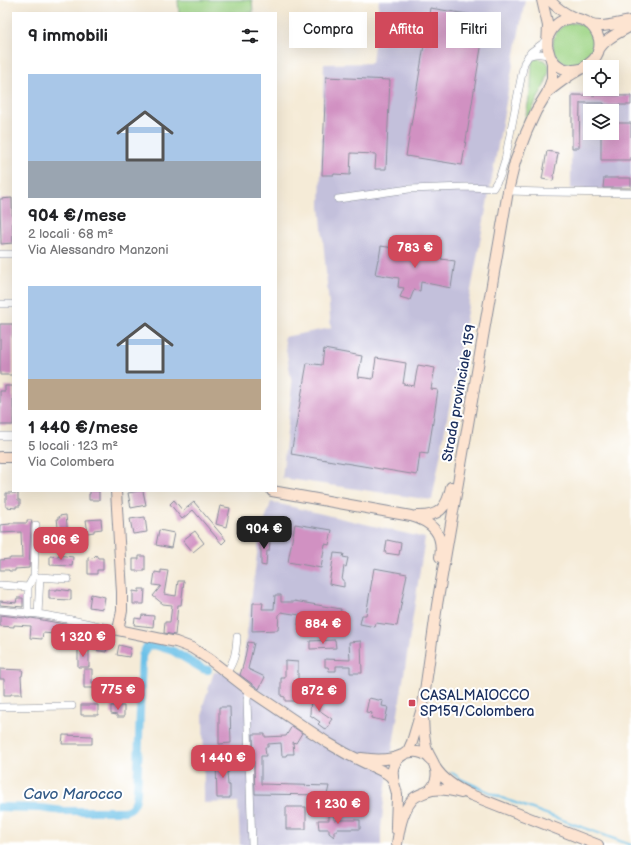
<!DOCTYPE html>
<html lang="it">
<head>
<meta charset="utf-8">
<style>
  body { margin:0; font-family:"Balsamiq Sans",sans-serif; background:#f6f6f6; color:#202124; height:100vh; display:flex; flex-direction:column; font-size:15px; white-space:nowrap }
  * { box-sizing:border-box; margin:0 }
  p { font-size:13px; color:#757577 }
  .icon { flex:none; width:22px; height:22px; fill:none; stroke:currentColor; stroke-width:2; stroke-linecap:round; stroke-linejoin:round }
  .map { position:relative; flex:1; overflow:hidden }
  .side { position:absolute; left:12px; top:12px; width:265px; height:480px; display:flex; flex-direction:column; background:#fff; border-radius:0px; box-shadow:0 4px 16px #0002 }
  .side>* { flex:none }
  .banner { position:absolute; left:289px; top:12px; width:282px; height:36px; display:flex; gap:8px }
  .buttons { position:absolute; left:583px; top:60px; display:grid; gap:8px }
  .buttons a { display:grid; place-items:center; width:36px; height:36px; border-radius:0px; background:#fff; box-shadow:0 4px 16px #0002; font-size:20px }
  .price { position:absolute; translate:-50% -34px; padding:0 9px; border-radius:8px; background:#d1495b; color:#fff; font-size:13px; line-height:26px; filter:drop-shadow(0 1px 2px #0008) }
  .price::after { content:''; position:absolute; left:50%; top:24px; width:12px; height:9px; margin-left:-6px; background:inherit; clip-path:polygon(0 0,100% 0,50% 100%) }
  .price.current { background:#222; color:#fff }
  ul { padding:0; list-style:none }
  li { display:grid; align-content:center; gap:8px; height:212px; padding:0 16px }
  li span { display:grid; place-items:center; height:124px; border-radius:0px; color:#555 }
  li>.icon { margin-inline-start:auto }
  span .icon { width:72px; height:72px; fill:#fffc; stroke-width:1 }
  li b { font-size:17px }
  h2 { display:flex; justify-content:space-between; align-items:center; height:48px; padding:0 16px; font-size:17px }
  .tag { padding:0 14px; border-radius:0px; background:#fff; box-shadow:0 4px 16px #0002; font-size:14px; line-height:36px }
  .tag.current { background:#d1495b; color:#fff }
  .map>svg:first-child { display:block }
  .industrial { fill:#c3c0db; fill-rule:evenodd }
  .green { fill:#9fd586; stroke:#5d8272 }
  .lines { fill:none; stroke-linecap:round; stroke-linejoin:round }
  .stream { stroke:#6cc1e8; stroke-width:2 }
  .canal { stroke:#6cc1e8; stroke-width:8 }
  .building { fill:#d191c2 }
  .street-casing { stroke:#888d9a; stroke-width:8 }
  .secondary-casing { stroke:#888d9a; stroke-width:12 }
  .street { stroke:#fff; stroke-width:7 }
  .secondary { stroke:#fde4d1; stroke-width:10 }
  .poi-dot { fill:#d1495b; stroke:#fff; stroke-width:1.5 }
  .labels { text-anchor:middle; dominant-baseline:central; stroke-width:4; stroke-linejoin:round; paint-order:stroke }
  .street-label { font-size:14px; fill:#1b2f5e; stroke:#fff }
  .poi-label { font-size:14px; fill:#1b2f5e; stroke:#fff; text-anchor:start }
  .water-label { font-size:15px; font-style:italic; fill:#335b87; stroke:#fff }
</style>
</head>
<body>
<div class="map">
<svg width="631" height="845" viewBox="0 0 631 845">
  <rect width="100%" height="100%" fill="#fff"/>
  <filter id="ink" filterUnits="userSpaceOnUse"><feTurbulence type="fractalNoise" baseFrequency=".025" numOctaves="2"/><feDisplacementMap in="SourceGraphic" scale="8" xChannelSelector="R" yChannelSelector="G"/><feConvolveMatrix kernelMatrix="1 2 1 2 8 2 1 2 1" color-interpolation-filters="sRGB"/></filter>
  <filter id="wash" filterUnits="userSpaceOnUse"><feTurbulence type="fractalNoise" baseFrequency=".012" numOctaves="4" result="noise"/><feDisplacementMap in="SourceGraphic" scale="16" xChannelSelector="R" yChannelSelector="G"/><feGaussianBlur stdDeviation="0.9" result="paint"/><feColorMatrix in="noise" values="0 0 0 0 0 0 0 0 0 0 0 0 0 0 0 0 0 1.4 0 .05"/><feComposite in="paint" operator="in"/></filter>
  <g filter="url(#wash)">
    <rect width="100%" height="100%" fill="#f5ebd7"/>
    <path class="industrial" d="M 379,0 L 525,0 L 432,500 L 282,478 L 292,385 L 284,337 L 331,328 L 320,206 L 324,64 L 372,63 Z
      M 571,94 L 631,95 L 631,189 L 571,189 ZM 590,111 L 612,111 L 612,133 L 590,133 Z
      M 271,502 L 425,538 L 394,739 L 385,792 L 381,828 L 381,845 L 240,845 L 238,802 L 204,803 L 203,705 L 214,672 L 242,672 L 259,539 Z"/>
    <path class="green" d="M 178,0 L 252,0 L 253,13 L 179,13 Z
      M553 44a21 21 0 1 1 42 0a21 21 0 1 1-42 0Z
      M 538,58 L 546,61 L 549,65 L 549,71 L 545,84 L 524,126 L 531,87 L 532,60 Z"/>
    <g class="lines">
      <path class="stream" d="M 451,772 L 461,779 L 502,798 L 631,845"/>
      <path class="canal" d="M 0,807 L 40,808 L 63,811 L 124,811 C 134,809 136,802 137,792 L 142,656 L 147,646 L 154,645 L 173,651 L 203,669 L 208,670"/>
    </g>
    <g id="blocks">
      <path class="building" d="M 430,8 L 486,17 L 462,165 L 406,156 Z
        M 326,77 L 390,80 L 386,169 L 375,169 L 376,154 L 351,153 L 350,175 L 334,174 L 334,175 L 322,175 Z
        M 572,95 L 631,96 L 631,105 L 604,105 L 604,103 L 580,103 L 579,148 L 572,148 Z
        M 612,123 L 631,123 L 631,160 L 601,160 L 601,133 L 612,133 Z
        M 547,151 L 558,153 L 553,181 L 542,179 Z
        M 604,178 L 631,178 L 631,188 L 603,188 Z
        M 12,198 L 13,243 L 1,244 L 0,199 Z
        M 381,246 L 442,256 L 441,259 L 455,261 L 451,288 L 421,282 L 420,291 L 414,290 L 410,300 L 400,297 L 404,288 L 398,287 L 399,278 L 375,274 L 378,259 L 379,259 Z
        M 0,324 L 13,324 L 13,375 L 0,375 Z
        M 324,349 L 362,356 L 358,377 L 373,379 L 376,358 L 406,363 L 403,384 L 414,386 L 418,365 L 435,368 L 431,389 L 438,390 L 428,454 L 420,453 L 417,475 L 291,454 L 307,363 L 322,365 Z
        M 5,386 L 13,386 L 13,425 L 0,425 L 0,391 L 5,391 Z
        M 90,491 L 99,491 L 99,500 L 89,500 L 89,494 L 90,494 Z
        M 139,491 L 143,491 L 146,505 L 131,508 L 128,493 Z
        M 6,493 L 18,493 L 18,500 L 20,500 L 20,506 L 16,506 L 16,508 L 6,507 Z
        M 174,500 L 183,511 L 194,502 L 226,540 L 222,544 L 193,510 L 182,519 L 170,504 Z
        M 220,506 L 230,508 L 226,527 L 216,524 Z
        M 66,515 L 68,536 L 59,537 L 57,518 L 60,518 L 59,516 Z
        M 145,517 L 147,532 L 133,534 L 130,519 Z
        M 101,519 L 102,529 L 94,530 L 94,532 L 88,533 L 86,520 Z
        M 27,520 L 32,520 L 31,525 L 29,568 L 15,569 L 15,571 L 9,571 L 9,570 L 0,570 L 0,560 L 10,559 L 10,558 L 22,558 L 21,532 L 0,533 L 0,525 L 10,524 L 10,523 L 27,523 Z
        M 295,524 L 332,530 L 329,545 L 325,544 L 321,568 L 288,562 Z
        M 159,530 L 174,533 L 171,548 L 156,545 Z
        M 195,531 L 204,543 L 193,552 L 183,540 Z
        M 262,537 L 268,537 L 268,542 L 270,542 L 269,551 L 267,551 L 266,566 L 261,565 L 261,550 L 260,550 L 260,541 L 262,541 Z
        M 387,540 L 401,543 L 399,555 L 385,553 Z
        M 334,553 L 344,554 L 343,557 L 348,558 L 346,567 L 344,566 L 342,580 L 344,580 L 344,587 L 329,584 Z
        M 58,555 L 73,557 L 72,566 L 50,565 L 50,556 L 58,557 Z
        M 96,555 L 98,558 L 103,558 L 103,570 L 97,570 L 97,574 L 88,574 L 88,557 L 93,558 Z
        M 139,556 L 145,556 L 145,571 L 133,571 L 133,559 L 139,559 Z
        M 374,568 L 407,574 L 397,626 L 376,623 L 375,627 L 360,624 L 362,615 L 366,615 Z
        M 161,570 L 168,571 L 164,594 L 176,596 L 178,581 L 184,581 L 181,605 L 178,605 L 175,635 L 164,633 L 165,622 L 170,622 L 172,605 L 163,604 L 153,596 L 161,586 L 153,585 L 155,572 L 161,573 Z
        M 57,589 L 71,591 L 71,600 L 49,599 L 49,590 L 57,590 Z
        M 139,589 L 145,589 L 144,604 L 133,604 L 133,591 L 139,592 Z
        M 91,594 L 105,597 L 103,609 L 89,607 Z
        M 275,595 L 281,595 L 281,602 L 294,602 L 294,601 L 341,609 L 339,622 L 313,617 L 311,628 L 298,625 L 300,615 L 281,612 L 280,614 L 279,614 L 278,630 L 252,631 L 253,603 L 263,603 L 262,609 L 274,609 Z
        M 17,598 L 23,598 L 23,607 L 0,605 L 0,601 L 16,603 Z
        M 0,615 L 25,618 L 28,619 L 31,618 L 37,619 L 91,629 L 90,636 L 83,634 L 83,645 L 65,644 L 65,635 L 43,633 L 42,639 L 30,638 L 31,626 L 14,625 L 14,627 L 0,626 Z
        M 142,615 L 154,616 L 153,627 L 134,625 L 135,618 L 141,619 Z
        M 335,640 L 336,648 L 310,649 L 310,641 Z
        M 96,641 L 108,643 L 106,652 L 94,650 Z
        M 361,641 L 362,673 L 350,673 L 350,666 L 336,666 L 336,671 L 329,671 L 328,667 L 325,667 L 325,659 L 350,660 L 349,642 Z
        M 248,642 L 254,643 L 248,669 L 265,677 L 259,689 L 240,675 L 244,662 Z
        M 119,645 L 131,648 L 129,657 L 117,655 Z
        M 78,649 L 89,650 L 89,667 L 78,667 Z
        M 285,661 L 298,662 L 298,701 L 285,701 L 285,697 L 281,696 L 281,678 L 285,678 Z
        M 0,669 L 23,670 L 22,676 L 21,676 L 22,694 L 11,694 L 11,695 L 4,695 L 4,679 L 0,679 Z
        M 84,669 L 92,669 L 92,683 L 97,682 L 97,688 L 84,688 Z
        M 311,694 L 320,695 L 319,710 L 332,719 L 329,723 L 330,724 L 326,730 L 318,724 L 320,722 L 310,715 Z
        M 369,698 L 383,701 L 382,706 L 388,707 L 385,721 L 371,718 L 372,713 L 366,712 Z
        M 81,705 L 98,705 L 98,715 L 81,715 Z
        M 111,706 L 124,706 L 124,717 L 117,717 L 117,715 L 111,714 Z
        M 219,707 L 230,707 L 231,743 L 219,744 Z
        M 292,726 L 302,733 L 296,743 L 293,742 L 294,754 L 287,754 L 286,756 L 282,756 L 281,743 L 268,744 L 268,747 L 265,747 L 266,756 L 261,756 L 261,784 L 329,786 L 327,795 L 255,794 L 253,734 L 265,734 L 265,737 L 286,736 Z
        M 63,735 L 92,736 L 92,744 L 62,744 Z
        M 229,759 L 229,772 L 227,772 L 228,785 L 230,785 L 230,798 L 217,798 L 216,760 Z
        M 286,807 L 306,807 L 306,829 L 286,829 Z
        M 329,815 L 334,815 L 334,820 L 360,820 L 360,829 L 337,829 L 337,831 L 334,831 L 334,837 L 329,833 L 329,829 L 319,829 L 318,820 L 329,820 Z"/>
    </g>
  </g>
  <g filter="url(#ink)">
    <use href="#blocks" fill-opacity="0" stroke="#888d9a" stroke-width="1"/>
    <g class="lines">
      <g class="street-casing">
        <path id="street" d="M 528,56 C 535,53 544,53 551,57
          M 508,191 L 544,192 L 631,193
          M 338,199 L 409,189 L 466,187 L 493,188 L 500,176 L 505,160 L 524,63 L 531,52 L 542,44 L 548,37
          M 0,254 L 13,254
          M 0,304 L 13,304
          M 0,436 L 13,436
          M 0,585 L 28,587 L 28,614
          M 28,587 L 34,576 L 36,525
          M 0,610 L 38,614 L 67,619 L 118,630
          M 38,614 L 40,577 L 68,579
          M 227,672 C 235,659 236,652 237,637
          M 249,690 L 247,700 L 252,845
          M 0,707 L 72,706"/>
      </g>
      <g class="secondary-casing">
        <path id="secondary" d="M 589,24 C 602,29 618,23 631,21
          M 549,35 C 554,24 563,18 575,18
          M 598,51 C 605,38 619,33 631,26
          M 551,58 C 558,68 568,72 580,69
          M 549,91 C 555,86 562,81 569,76 C 583,67 603,61 599,39 C 597,32 593,26 587,22 C 583,20 579,19 575,18 C 566,14 556,8 550,0
          M 0,457 L 13,457
          M 116,491 L 122,592 L 122,611 L 118,630 L 176,642 L 192,648 L 209,659 L 249,690 L 328,743 L 347,754 L 386,773 L 390,776 L 394,781
          M 272,491 L 411,516 C 432,522 444,533 440,557
          M 416,516 C 438,517 447,509 451,487
          M 404,754 L 408,751 L 412,742 L 423,705 L 437,605 L 508,191 L 515,162 L 526,133 L 536,111 L 547,93 L 552,79 L 552,63 L 547,46 L 548,26 L 542,0
          M 361,758 C 374,760 389,761 402,755
          M 435,767 C 443,780 458,789 471,795 L 598,845
          M 426,792 C 437,787 450,790 461,793
          M 396,829 C 396,818 397,806 397,794 C 396,788 393,783 393,776 C 391,764 400,753 412,752 C 420,751 426,754 431,760
          M 397,844 C 399,830 402,812 412,800 C 419,791 432,796 436,779 C 439,766 429,758 426,747 C 424,737 423,726 423,716"/>
      </g>
      <use href="#street" class="street"/>
      <use href="#secondary" class="secondary"/>
    </g>
  </g>
  <rect class="poi-dot" x="408" y="699" width="8" height="8" rx="2"/>
  <g class="labels">
    <g class="street-label">
      <text transform="translate(459 393) rotate(-80)">Strada provinciale 159</text>
    </g>
    <g class="poi-label">
      <text x="420" y="695">CASALMAIOCCO<tspan x="420" dy="16">SP159/Colombera</tspan></text>
    </g>
    <g class="water-label">
      <text x="73" y="794">Cavo Marocco</text>
    </g>
  </g>
</svg>
<div class="buttons">
<a><svg class="icon" aria-label="locate" viewBox="0 0 24 24"><circle cx="12" cy="12" r="6"/><path d="M12 2v4M12 18v4M2 12h4M18 12h4"/></svg></a>
<a><svg class="icon" aria-label="layers" viewBox="0 0 24 24"><path d="M12 4l9 5-9 5-9-5zM3 14l9 5 9-5"/></svg></a>
</div>
<b class="price" style="left:415px;top:269px">783 €</b>
<b class="price current" style="left:264px;top:550px">904 €</b>
<b class="price" style="left:61px;top:561px">806 €</b>
<b class="price" style="left:323px;top:645px">884 €</b>
<b class="price" style="left:83px;top:658px">1 320 €</b>
<b class="price" style="left:118px;top:711px">775 €</b>
<b class="price" style="left:319px;top:712px">872 €</b>
<b class="price" style="left:223px;top:779px">1 440 €</b>
<b class="price" style="left:338px;top:825px">1 230 €</b>
<div class="banner">
<a class="tag">Compra</a>
<a class="tag current">Affitta</a>
<a class="tag">Filtri</a>
</div>
<section class="side">
<h2>9 immobili<svg class="icon" aria-label="filters" viewBox="0 0 24 24"><path d="M4 7h16M4 17h16"/><circle cx="9" cy="7" r="2"/><circle cx="15" cy="17" r="2"/></svg></h2>
<ul>
<li><span style="background:linear-gradient(#a9c7e8 70%,#9aa5b1 0)"><svg class="icon" aria-label="home" viewBox="0 0 24 24"><path d="M3 11l9-7 9 7M6 9v11h12V9"/></svg></span><div><b>904 €/mese</b><p>2 locali · 68 m²</p><p>Via Alessandro Manzoni</p></div></li>
<li><span style="background:linear-gradient(#a9c7e8 75%,#b9a48a 0)"><svg class="icon" aria-label="home" viewBox="0 0 24 24"><path d="M3 11l9-7 9 7M6 9v11h12V9"/></svg></span><div><b>1 440 €/mese</b><p>5 locali · 123 m²</p><p>Via Colombera</p></div></li>
</ul>
</section>
</div>
</body>
</html>
